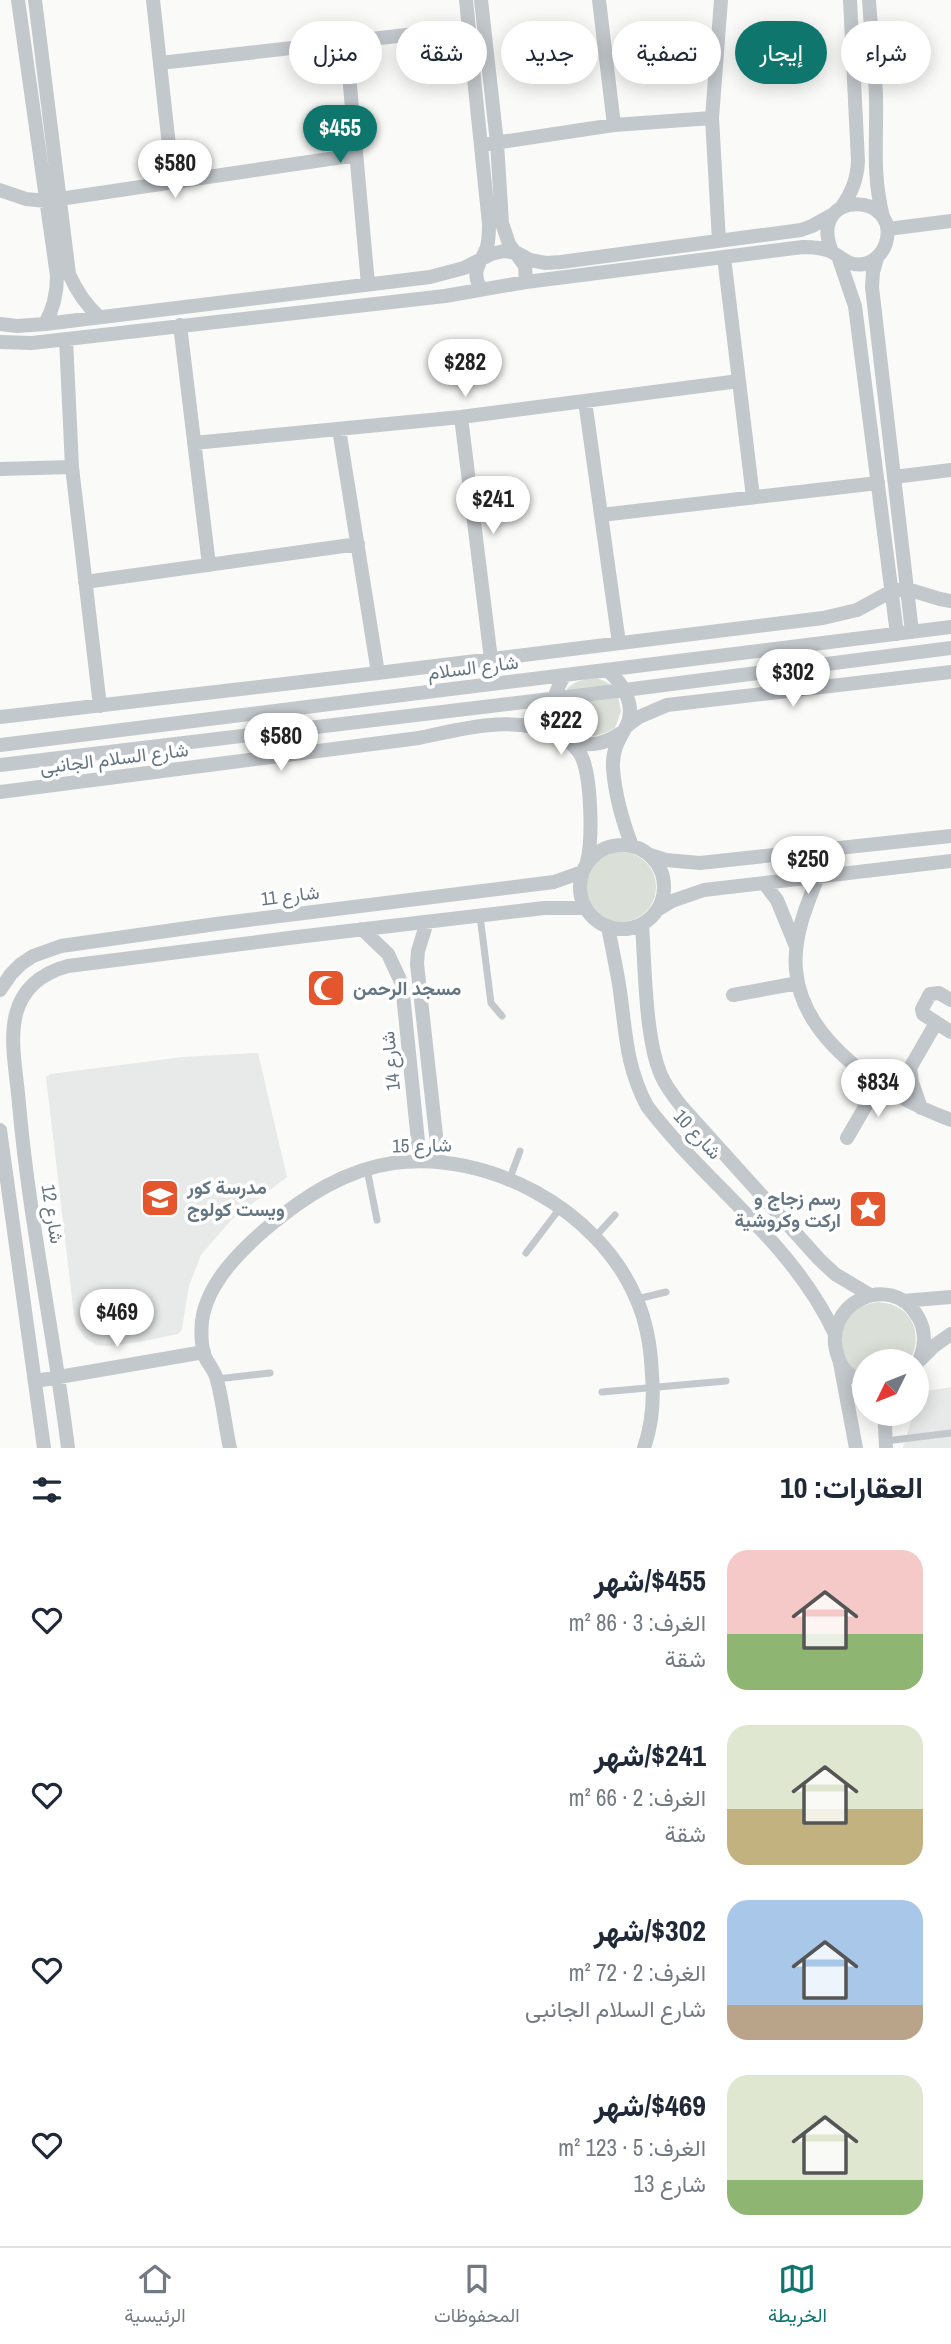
<!DOCTYPE html>
<html lang="ar">
<head>
<meta charset="utf-8">
<style>
  body { margin:0; font-family:"Archivo Narrow",Vazirmatn,sans-serif; background:#f6f6f7; color:#1f2937; direction:rtl; height:100vh; display:flex; flex-direction:column; font-size:26px; white-space:nowrap }
  * { box-sizing:border-box; margin:0 }
  p { font-size:23px; color:#747a83 }
  .icon { flex:none; width:38px; height:38px; fill:none; stroke:currentColor; stroke-width:2; stroke-linecap:round; stroke-linejoin:round }
  .map { position:relative; height:1448px; overflow:hidden; direction:ltr }
  .drawer { display:flex; flex-direction:column; background:#fff; flex:1 }
  .drawer>* { flex:none }
  .top-card { position:absolute; left:21px; top:21px; width:910px; height:63px; direction:rtl; display:flex; gap:14px }
  .needle { width:46px; rotate:227deg }
  .controls { position:absolute; left:852px; top:1349px; display:grid; gap:14px }
  .controls a { display:grid; place-items:center; width:77px; height:77px; border-radius:50%; background:#fff; box-shadow:0 4px 18px #0003; font-size:35px }
  .price { position:absolute; translate:-50% -60px; padding:0 16px; border-radius:24px; background:#fff; color:#222; font-size:23px; line-height:46px; filter:drop-shadow(0 2px 4px #0008) }
  .price::after { content:''; position:absolute; left:50%; top:42px; width:21px; height:16px; margin-left:-10px; background:inherit; clip-path:polygon(0 0,100% 0,50% 100%) }
  .price.selected { background:#0f766e; color:#fff }
  ul { padding:0; list-style:none }
  li { display:flex; align-items:center; gap:21px; height:175px; padding:0 28px }
  li span { display:grid; place-items:center; flex:none; width:196px; height:140px; border-radius:21px; color:#555 }
  li>.icon { margin-inline-start:auto }
  span .icon { width:84px; height:84px; fill:#fffc; stroke-width:1 }
  li b { font-size:30px }
  h2 { display:flex; justify-content:space-between; align-items:center; height:84px; padding:0 28px; font-size:30px }
  .pill { padding:0 24px; border-radius:32px; background:#fff; box-shadow:0 4px 18px #0003; font-size:24px; line-height:63px }
  .pill.selected { background:#0f766e; color:#fff }
  .tabs { display:flex; justify-content:space-around; align-items:center; height:98px; border-top:2px solid #e0e1e3; background:#fff; font-size:19px; color:#747a83 }
  .tabs a { display:grid; justify-items:center; gap:4px }
  .tabs .selected { color:#0f766e }
  .map>svg:first-child { display:block }
  .built { fill:#e8e9e9 }
  .green { fill:#dadfd7 }
  .lines { fill:none; stroke-linecap:round; stroke-linejoin:round }
  .service { stroke:#c3c8cc; stroke-width:7 }
  .minor { stroke:#c3c8cc; stroke-width:14 }
  .labels { text-anchor:middle; dominant-baseline:central; stroke-width:7; stroke-linejoin:round; paint-order:stroke }
  .street-label { font-size:19px; fill:#657683; stroke:#fff }
  .poi-label { font-size:19px; font-weight:bold; fill:#657683; stroke:#fff; text-anchor:start }
</style>
</head>
<body>
<div class="map">
<svg width="951" height="1448" viewBox="0 0 951 1448">
  <rect width="100%" height="100%" fill="#fafaf8"/>
  <path class="built" d="M 258,1053 L 287,1177 L 232,1219 L 201,1255 L 189,1286 L 182,1329 L 178,1334 L 139,1342 L 107,1346 L 96,1345 L 85,1338 L 76,1324 L 73,1307 L 46,1077 L 50,1074 L 183,1057 Z
    M 951,1387 L 951,1448 L 903,1448 L 913,1414 L 917,1414 L 917,1408 L 927,1391 Z"/>
  <path class="green" d="M 596,677 L 614,686 L 564,692 C 574,681 582,679 596,677 Z
    M 618,696 L 621,711 L 615,728 C 590,742 577,737 562,714 L 563,704 Z
    M586 887a35 35 0 1 1 70 0a35 35 0 1 1-70 0Z
    M 878,1302 C 883,1303 890,1303 895,1306 C 917,1315 921,1343 909,1361 L 864,1362 L 864,1374 C 840,1367 834,1330 852,1313 C 859,1306 868,1304 878,1302 Z"/>
  <g class="lines">
    <path class="service" d="M 480,916 L 491,1003 L 502,1016
      M 367,1169 L 377,1220
      M 510,1178 L 520,1151
      M 595,1237 L 615,1215
      M 526,1253 L 560,1208
      M 637,1299 L 666,1292
      M 217,1379 L 270,1373
      M 602,1392 L 726,1381
      M 886,1441 L 951,1433"/>
    <path class="minor" d="M 18,0 L 57,276 C 57,294 54,308 45,324
      M 35,0 L 69,274 C 77,292 85,304 99,317
      M 153,0 L 173,182
      M 466,0 L 489,224 C 489,232 489,239 487,247 C 481,263 470,271 481,289
      M 481,0 L 497,143 L 502,223 L 509,244 L 525,266 L 526,282
      M 599,0 L 614,125
      M 869,0 C 871,32 875,65 876,98 C 877,141 872,174 883,217
      M 346,42 L 368,284
      M 160,63 L 468,28
      M 488,144 L 614,125 L 712,118
      M 0,190 L 26,199 L 46,201 L 356,155
      M 841,208 C 852,192 857,180 858,161 L 850,0
      M 888,229 L 951,221
      M 719,241 L 712,118 L 721,0
      M 724,257 L 753,497
      M 877,258 L 873,272 L 872,287 L 912,632
      M 839,259 L 855,306 L 897,634
      M 0,324 L 17,326 L 45,324 L 430,277 L 464,268 L 491,254 L 504,251 L 517,253 L 530,260 L 546,263 L 561,262 L 801,230 L 812,226 L 832,215
      M 180,325 L 209,565
      M 66,339 L 72,467 L 100,706
      M 0,342 L 32,343 L 445,296 L 526,282 L 803,247 C 812,247 822,248 830,251 C 842,257 848,267 864,264 C 874,262 883,253 886,243 C 901,191 806,189 832,252
      M 585,401 L 619,643
      M 461,417 L 491,659
      M 339,429 L 378,673
      M 194,443 L 461,417 L 739,381
      M 0,469 L 72,467
      M 894,477 L 951,470
      M 601,515 L 878,483
      M 85,582 L 358,544
      M 607,670 C 623,683 637,706 626,727 C 618,741 612,751 613,768 C 615,795 622,820 632,846
      M 565,675 C 552,695 547,715 563,735 C 570,744 579,748 583,760 C 591,782 593,839 587,862
      M 0,717 L 378,673 L 823,618 L 857,610 L 892,591 L 907,589 L 940,599 L 951,601
      M 627,726 L 639,717 L 667,705 L 951,672
      M 571,742 C 592,747 604,744 621,733
      M 0,745 L 951,627
      M 0,765 L 625,690 L 951,648
      M 0,792 L 419,738 C 469,727 516,714 564,737
      M580 887a42 42 0 1 1 84 0a42 42 0 1 1-84 0Z
      M 650,855 L 666,860 L 700,863 L 951,836
      M 818,877 C 806,906 793,938 796,970 C 802,1043 889,1097 951,1120
      M 764,883 L 777,900 L 795,944
      M 657,910 L 672,901 L 704,890 L 951,861
      M 427,922 L 418,951 L 417,964 L 439,1162
      M 642,924 C 645,967 645,1038 661,1075 C 666,1087 674,1097 682,1107 L 819,1259 L 835,1274 L 870,1295
      M 608,927 C 612,948 617,970 620,991 C 626,1034 626,1066 647,1106 C 706,1184 792,1242 834,1332
      M 362,929 L 388,954 L 402,984 L 420,1161
      M 0,990 L 11,974 L 21,964 L 33,956 L 61,946 L 216,924 L 554,882 L 582,872
      M 733,995 L 798,983
      M 951,1000 L 939,993 L 930,994 L 922,1009 L 923,1014 L 951,1032
      M 910,1068 L 912,1082 L 921,1108
      M 0,1130 L 44,1448
      M 847,1138 L 879,1083 L 910,1068 L 936,1023
      M 903,1301 L 951,1297
      M 920,1360 L 934,1346 L 951,1334
      M 840,1363 L 856,1448
      M 36,1381 L 204,1352
      M 864,1382 C 852,1378 842,1369 838,1357 C 819,1304 891,1269 918,1317 C 927,1332 925,1350 917,1364
      M 68,1448 C 54,1333 29,1219 19,1104 C 17,1076 9,1041 16,1014 C 23,987 42,973 68,966 L 297,937 L 544,908 L 586,908
      M 230,1448 C 225,1426 223,1402 217,1380 C 215,1371 209,1365 205,1357 C 201,1346 201,1332 202,1321 C 207,1283 241,1250 268,1227 C 305,1196 345,1170 393,1163 C 488,1150 598,1209 636,1298 C 647,1322 651,1349 652,1375 C 654,1399 652,1425 644,1448
      M 886,1448 L 885,1426 L 886,1414"/>
  </g>
  <defs>
    <g id="mosque-square" transform="scale(2.0125)"><rect x="-9" y="-9" width="18" height="18" rx="4" fill="#e4572e" stroke="#fff"/><path d="M3.5-4.9A6 6 0 1 0 3.5 4.9A5 5 0 1 1 3.5-4.9Z" fill="#fff"/></g>
    <g id="school-square" transform="scale(2.0125)"><rect x="-9" y="-9" width="18" height="18" rx="4" fill="#e4572e" stroke="#fff"/><path d="M0-5L7-2L0 1L-7-2ZM-4 1L0 2.5L4 1V4Q0 6-4 4Z" fill="#fff"/></g>
    <g id="sight-square" transform="scale(2.0125)"><rect x="-9" y="-9" width="18" height="18" rx="4" fill="#e4572e" stroke="#fff"/><path d="M0-6L1.8-2.2L6-1.7L2.9 1.2L3.7 5.4L0 3.3L-3.7 5.4L-2.9 1.2L-6-1.7L-1.8-2.2Z" fill="#fff"/></g>
  </defs>
  <g fill-rule="evenodd">
    <use href="#mosque-square" x="326" y="988"/>
    <use href="#school-square" x="160" y="1198"/>
    <use href="#sight-square" x="868" y="1209"/>
  </g>
  <g class="labels">
    <g class="street-label">
      <text transform="translate(473 667) rotate(-7)">شارع السلام</text>
      <text transform="translate(114 758) rotate(-7)">شارع السلام الجانبى</text>
      <text transform="translate(290 895) rotate(-7)">شارع 11</text>
      <text transform="translate(390 1061) rotate(-96)">شارع 14</text>
      <text transform="translate(698 1134) rotate(47)">شارع 10</text>
      <text transform="translate(422 1145) rotate(-1)">شارع 15</text>
      <text transform="translate(53 1214) rotate(81)">شارع 12</text>
    </g>
    <g class="poi-label">
      <text x="353" y="988">مسجد الرحمن</text>
      <text x="187" y="1187">مدرسة كور<tspan x="187" dy="22">ويست كولوج</tspan></text>
      <text x="841" y="1198" text-anchor="end">رسم زجاج و<tspan x="841" dy="22">اركت وكروشية</tspan></text>
    </g>
  </g>
</svg>
<div class="controls">
<a><svg class="needle" viewBox="-14 -14 28 28"><path d="M0-13l5 13h-10z" fill="#e53935"/><path d="M0 13l5-13h-10z" fill="#747a83"/></svg></a>
</div>
<b class="price selected" style="left:340px;top:165px">$455</b>
<b class="price" style="left:175px;top:200px">$580</b>
<b class="price" style="left:465px;top:399px">$282</b>
<b class="price" style="left:493px;top:536px">$241</b>
<b class="price" style="left:793px;top:709px">$302</b>
<b class="price" style="left:561px;top:757px">$222</b>
<b class="price" style="left:281px;top:773px">$580</b>
<b class="price" style="left:808px;top:896px">$250</b>
<b class="price" style="left:878px;top:1119px">$834</b>
<b class="price" style="left:117px;top:1349px">$469</b>
<div class="top-card">
<a class="pill">شراء</a>
<a class="pill selected">إيجار</a>
<a class="pill">تصفية</a>
<a class="pill">جديد</a>
<a class="pill">شقة</a>
<a class="pill">منزل</a>
</div>
</div>
<section class="drawer">
<h2>العقارات: 10<svg class="icon" aria-label="filters" viewBox="0 0 24 24"><path d="M4 7h16M4 17h16"/><circle cx="9" cy="7" r="2"/><circle cx="15" cy="17" r="2"/></svg></h2>
<ul>
<li><span style="background:linear-gradient(#f6c9c9 60%,#8fb573 0)"><svg class="icon" aria-label="home" viewBox="0 0 24 24"><path d="M3 11l9-7 9 7M6 9v11h12V9"/></svg></span><div><b>$455/شهر</b><p>الغرف: 3 · 86 m²</p><p>شقة</p></div><svg class="icon" aria-label="heart" viewBox="0 0 24 24"><path d="M12 20l-8-8c-3-5 5-10 8-4 3-6 11-1 8 4z"/></svg></li>
<li><span style="background:linear-gradient(#dfe7d0 60%,#c2b280 0)"><svg class="icon" aria-label="home" viewBox="0 0 24 24"><path d="M3 11l9-7 9 7M6 9v11h12V9"/></svg></span><div><b>$241/شهر</b><p>الغرف: 2 · 66 m²</p><p>شقة</p></div><svg class="icon" aria-label="heart" viewBox="0 0 24 24"><path d="M12 20l-8-8c-3-5 5-10 8-4 3-6 11-1 8 4z"/></svg></li>
<li><span style="background:linear-gradient(#a9c7e8 75%,#b9a48a 0)"><svg class="icon" aria-label="home" viewBox="0 0 24 24"><path d="M3 11l9-7 9 7M6 9v11h12V9"/></svg></span><div><b>$302/شهر</b><p>الغرف: 2 · 72 m²</p><p>شارع السلام الجانبى</p></div><svg class="icon" aria-label="heart" viewBox="0 0 24 24"><path d="M12 20l-8-8c-3-5 5-10 8-4 3-6 11-1 8 4z"/></svg></li>
<li><span style="background:linear-gradient(#dfe7d0 75%,#8fb573 0)"><svg class="icon" aria-label="home" viewBox="0 0 24 24"><path d="M3 11l9-7 9 7M6 9v11h12V9"/></svg></span><div><b>$469/شهر</b><p>الغرف: 5 · 123 m²</p><p>شارع 13</p></div><svg class="icon" aria-label="heart" viewBox="0 0 24 24"><path d="M12 20l-8-8c-3-5 5-10 8-4 3-6 11-1 8 4z"/></svg></li>
</ul>
</section>
<nav class="tabs">
<a class="selected"><svg class="icon" aria-label="map" viewBox="0 0 24 24"><path d="M3 6l6-2 6 2 6-2v14l-6 2-6-2-6 2zM9 4v14M15 6v14"/></svg>الخريطة</a>
<a><svg class="icon" aria-label="saved" viewBox="0 0 24 24"><path d="M7 4h10v16l-5-4-5 4z"/></svg>المحفوظات</a>
<a><svg class="icon" aria-label="home" viewBox="0 0 24 24"><path d="M3 11l9-7 9 7M6 9v11h12V9"/></svg>الرئيسية</a>
</nav>
</body>
</html>
